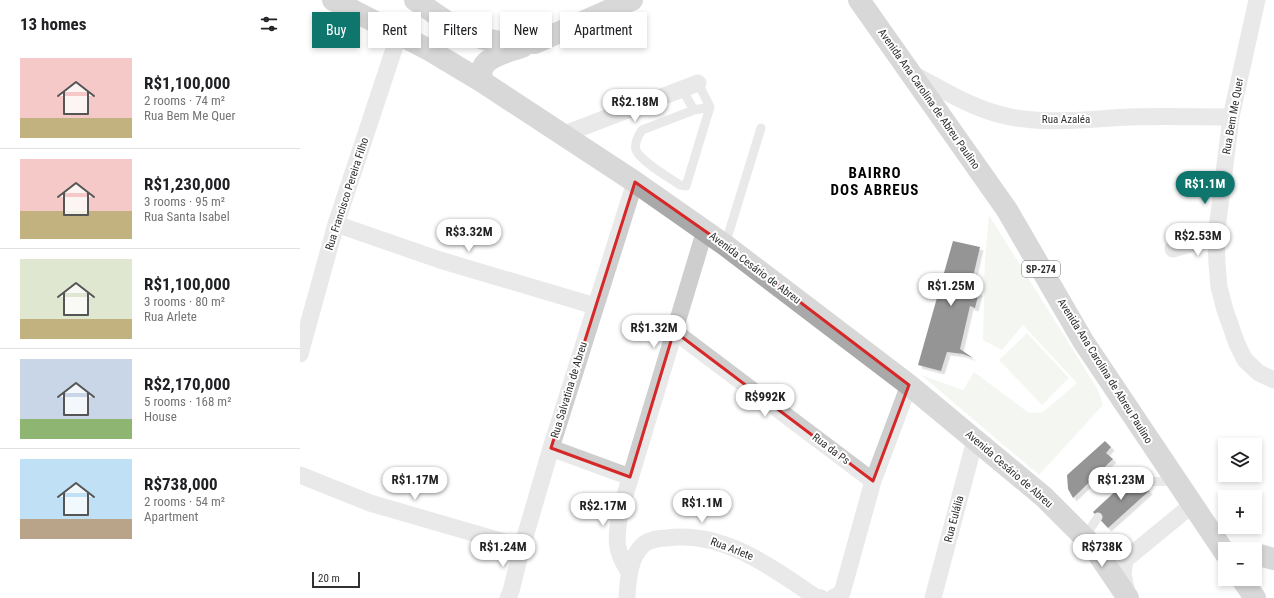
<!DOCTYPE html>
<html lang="en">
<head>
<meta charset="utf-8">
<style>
  body { margin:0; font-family:"Roboto Condensed",sans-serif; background:#f6f6f6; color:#202124; height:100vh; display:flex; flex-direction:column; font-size:15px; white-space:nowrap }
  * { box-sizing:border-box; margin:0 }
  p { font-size:13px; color:#757577 }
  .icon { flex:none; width:22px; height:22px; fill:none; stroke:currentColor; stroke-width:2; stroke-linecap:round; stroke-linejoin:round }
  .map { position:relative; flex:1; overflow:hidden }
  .side { display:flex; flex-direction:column; background:#fff; width:300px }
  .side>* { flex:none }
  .guide { position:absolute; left:12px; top:12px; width:380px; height:36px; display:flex; gap:8px }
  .tools { position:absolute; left:918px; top:438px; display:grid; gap:8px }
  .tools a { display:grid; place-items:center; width:44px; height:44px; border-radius:0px; background:#fff; box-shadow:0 2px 6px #0003; font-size:20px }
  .scale { position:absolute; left:12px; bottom:10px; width:48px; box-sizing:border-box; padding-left:4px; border:2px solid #313131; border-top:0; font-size:11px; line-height:14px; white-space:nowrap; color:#313131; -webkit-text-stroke:3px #fff; paint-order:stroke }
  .price { position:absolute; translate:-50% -34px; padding:0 9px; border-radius:14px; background:#fff; color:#222; font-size:13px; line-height:26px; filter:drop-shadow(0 1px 2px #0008) }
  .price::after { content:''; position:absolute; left:50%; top:24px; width:12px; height:9px; margin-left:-6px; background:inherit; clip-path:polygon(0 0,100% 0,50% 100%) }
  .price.current { background:#0f766e; color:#fff }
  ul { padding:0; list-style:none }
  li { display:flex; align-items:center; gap:12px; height:100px; padding:0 20px }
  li+li { border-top:1px solid #e0e0e0 }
  li span { display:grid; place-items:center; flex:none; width:112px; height:80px; border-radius:0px; color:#555 }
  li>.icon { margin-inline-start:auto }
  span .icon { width:48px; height:48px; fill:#fffc; stroke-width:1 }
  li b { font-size:17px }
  h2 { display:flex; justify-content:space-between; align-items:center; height:48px; padding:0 20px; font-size:17px }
  .pill { padding:0 14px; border-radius:0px; background:#fff; box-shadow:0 2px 6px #0003; font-size:14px; line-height:36px }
  .pill.current { background:#0f766e; color:#fff }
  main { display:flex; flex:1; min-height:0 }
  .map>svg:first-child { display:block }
  .green { fill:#e6eedf }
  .building { fill:#181818; filter:url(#shadow) }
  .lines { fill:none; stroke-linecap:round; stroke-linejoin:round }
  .service { stroke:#cecece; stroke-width:9 }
  .minor { stroke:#cecece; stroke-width:17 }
  .primary { stroke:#a9a9a9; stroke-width:22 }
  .marked { fill:none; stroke:#d62828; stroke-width:3; stroke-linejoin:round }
  .labels { text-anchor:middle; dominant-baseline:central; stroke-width:4; stroke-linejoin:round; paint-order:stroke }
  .shield { fill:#fff; stroke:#6f6f6f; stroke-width:1 }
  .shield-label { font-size:10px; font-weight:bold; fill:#313131 }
  .street-label { font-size:11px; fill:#313131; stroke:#fff }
  .district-label { font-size:15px; font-weight:bold; letter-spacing:1px; fill:#000; stroke:#fff }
</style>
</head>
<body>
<main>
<section class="side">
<h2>13 homes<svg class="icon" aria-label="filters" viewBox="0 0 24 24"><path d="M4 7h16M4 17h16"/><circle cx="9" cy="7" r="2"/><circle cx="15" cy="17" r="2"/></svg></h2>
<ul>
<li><span style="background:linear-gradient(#f6c9c9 75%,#c2b280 0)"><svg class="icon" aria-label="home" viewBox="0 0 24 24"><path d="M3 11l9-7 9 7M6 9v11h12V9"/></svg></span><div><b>R$1,100,000</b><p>2 rooms · 74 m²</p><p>Rua Bem Me Quer</p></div></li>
<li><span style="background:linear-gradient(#f6c9c9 65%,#c2b280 0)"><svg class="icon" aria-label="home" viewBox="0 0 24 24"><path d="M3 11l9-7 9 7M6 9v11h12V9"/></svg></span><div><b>R$1,230,000</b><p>3 rooms · 95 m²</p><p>Rua Santa Isabel</p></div></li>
<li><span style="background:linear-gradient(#dfe7d0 75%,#c2b280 0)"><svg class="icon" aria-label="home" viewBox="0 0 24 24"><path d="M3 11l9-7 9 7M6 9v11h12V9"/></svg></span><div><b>R$1,100,000</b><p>3 rooms · 80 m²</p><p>Rua Arlete</p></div></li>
<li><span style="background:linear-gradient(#c9d6e8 75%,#8fb573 0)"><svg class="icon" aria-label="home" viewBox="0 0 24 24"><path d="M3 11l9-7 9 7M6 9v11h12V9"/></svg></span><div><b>R$2,170,000</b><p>5 rooms · 168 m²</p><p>House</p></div></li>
<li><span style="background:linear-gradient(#bfe0f5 75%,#b9a48a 0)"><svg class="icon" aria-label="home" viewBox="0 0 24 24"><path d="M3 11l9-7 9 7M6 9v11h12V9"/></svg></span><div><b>R$738,000</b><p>2 rooms · 54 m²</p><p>Apartment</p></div></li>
</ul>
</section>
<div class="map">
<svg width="974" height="598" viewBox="0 0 974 598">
  <defs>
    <filter id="shadow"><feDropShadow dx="3.5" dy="3.5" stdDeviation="0" flood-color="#0004"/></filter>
  </defs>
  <rect width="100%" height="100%" fill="#fff"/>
  <path class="green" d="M 689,215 L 798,390 L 803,405 L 739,475 L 621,375 L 663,390 L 674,372 L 729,413 L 743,412 L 777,383 L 723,325 L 702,350 L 683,340 L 685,257 Z
    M 727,333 L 769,378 L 742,405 L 699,360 Z"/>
  <path class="building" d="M 653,241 L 680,247 L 673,277 L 667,278 L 669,283 L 668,290 L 679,292 L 675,308 L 670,306 L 660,349 L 673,358 L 663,354 L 647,352 L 641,371 L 618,365 Z
    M 805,441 L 811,447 L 806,453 L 813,459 L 773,498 L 768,489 L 767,475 Z
    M 834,474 L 849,491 L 808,528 L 793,512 Z"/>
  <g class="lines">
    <path class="service" d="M 398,83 L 410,107 L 386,186 L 380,185 C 370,178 340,161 336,150 C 334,143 338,136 342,130 L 394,110 L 410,107
      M 382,89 L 394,110
      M 425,245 L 461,128
      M 840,482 L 875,481
      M 785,537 L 798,517"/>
    <path class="minor" d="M 957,0 L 931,117 L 916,237 L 917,264 L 919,287 L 925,310 L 937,344 L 945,360 L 959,373 L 974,380
      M 613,74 C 640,88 668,106 698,114 C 740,126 787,119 830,117 C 864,116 897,117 931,117
      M 262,135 L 398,83
      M 36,224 L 140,260 L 295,306
      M 873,249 L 916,237
      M 374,331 L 573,481
      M 0,354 L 36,224 L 99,34
      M 251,448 L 330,477
      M 0,475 L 70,503 L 222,547
      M 329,572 C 314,549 316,539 320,512 L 405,230
      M 827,593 L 823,574 L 825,560 L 892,505
      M 208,598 L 211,591 L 222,547 L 251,448 L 335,182
      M 327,598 C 328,580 329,557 344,544 C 350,540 360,538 367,538 C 422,530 471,567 514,596 L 521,598
      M 533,598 L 542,593 L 573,481 L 609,385
      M 633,598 L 675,440"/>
    <path class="primary" d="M 33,0 L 131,51 L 181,81 L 335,182 L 425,245 L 609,385 L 744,497 L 792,545 L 828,598
      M 115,0 L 162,32 L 184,39 L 208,43 L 235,43 L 332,0
      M 559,0 L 707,210 L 783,341 L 925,553
      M 183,82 C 174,58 205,53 222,47
      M 955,554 L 974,559
      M 942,579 L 955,598"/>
  </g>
  <path d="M0 0H974V598H0ZM 335,182 L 425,245 L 609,385 L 573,481 L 374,331 L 330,477 L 251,448 Z" fill="#fff" fill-opacity=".55" fill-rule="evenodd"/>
  <path class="marked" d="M 335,182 L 425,245 L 609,385 L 573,481 L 374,331 L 330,477 L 251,448 Z"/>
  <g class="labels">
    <rect class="shield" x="722" y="261" width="38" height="16" rx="3"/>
    <g class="shield-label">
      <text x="741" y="269">SP-274</text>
    </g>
    <g class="street-label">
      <text transform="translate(629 99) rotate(55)">Avenida Ana Carolina de Abreu Paulino</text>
      <text transform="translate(933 116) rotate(-80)">Rua Bem Me Quer</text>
      <text x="766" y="119">Rua Azaléa</text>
      <text transform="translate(47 194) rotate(-72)">Rua Francisco Pereira Filho</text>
      <text transform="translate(455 268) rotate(37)">Avenida Cesário de Abreu</text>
      <text transform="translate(805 371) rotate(58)">Avenida Ana Carolina de Abreu Paulino</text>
      <text transform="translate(269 390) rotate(-73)">Rua Salvatina de Abreu</text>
      <text transform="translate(531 449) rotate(37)">Rua da Ps</text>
      <text transform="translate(709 469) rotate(41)">Avenida Cesário de Abreu</text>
      <text transform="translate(654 519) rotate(-75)">Rua Eulália</text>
      <text transform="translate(432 549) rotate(21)">Rua Arlete</text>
    </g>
    <g class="district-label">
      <text x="575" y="173">BAIRRO<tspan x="575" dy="17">DOS ABREUS</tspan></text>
    </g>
  </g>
</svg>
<div class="tools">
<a><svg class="icon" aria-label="layers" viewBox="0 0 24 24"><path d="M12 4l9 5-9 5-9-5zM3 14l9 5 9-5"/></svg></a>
<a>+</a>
<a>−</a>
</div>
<div class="scale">20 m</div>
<b class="price" style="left:335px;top:123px">R$2.18M</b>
<b class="price current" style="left:905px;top:205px">R$1.1M</b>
<b class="price" style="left:169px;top:253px">R$3.32M</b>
<b class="price" style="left:898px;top:257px">R$2.53M</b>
<b class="price" style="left:651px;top:307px">R$1.25M</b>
<b class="price" style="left:354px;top:349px">R$1.32M</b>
<b class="price" style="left:465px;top:418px">R$992K</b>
<b class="price" style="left:115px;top:501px">R$1.17M</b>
<b class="price" style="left:821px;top:501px">R$1.23M</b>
<b class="price" style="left:402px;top:524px">R$1.1M</b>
<b class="price" style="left:303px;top:527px">R$2.17M</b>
<b class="price" style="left:203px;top:568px">R$1.24M</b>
<b class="price" style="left:802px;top:568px">R$738K</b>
<div class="guide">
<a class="pill current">Buy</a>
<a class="pill">Rent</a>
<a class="pill">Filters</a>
<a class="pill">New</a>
<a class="pill">Apartment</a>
</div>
</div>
</main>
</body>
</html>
